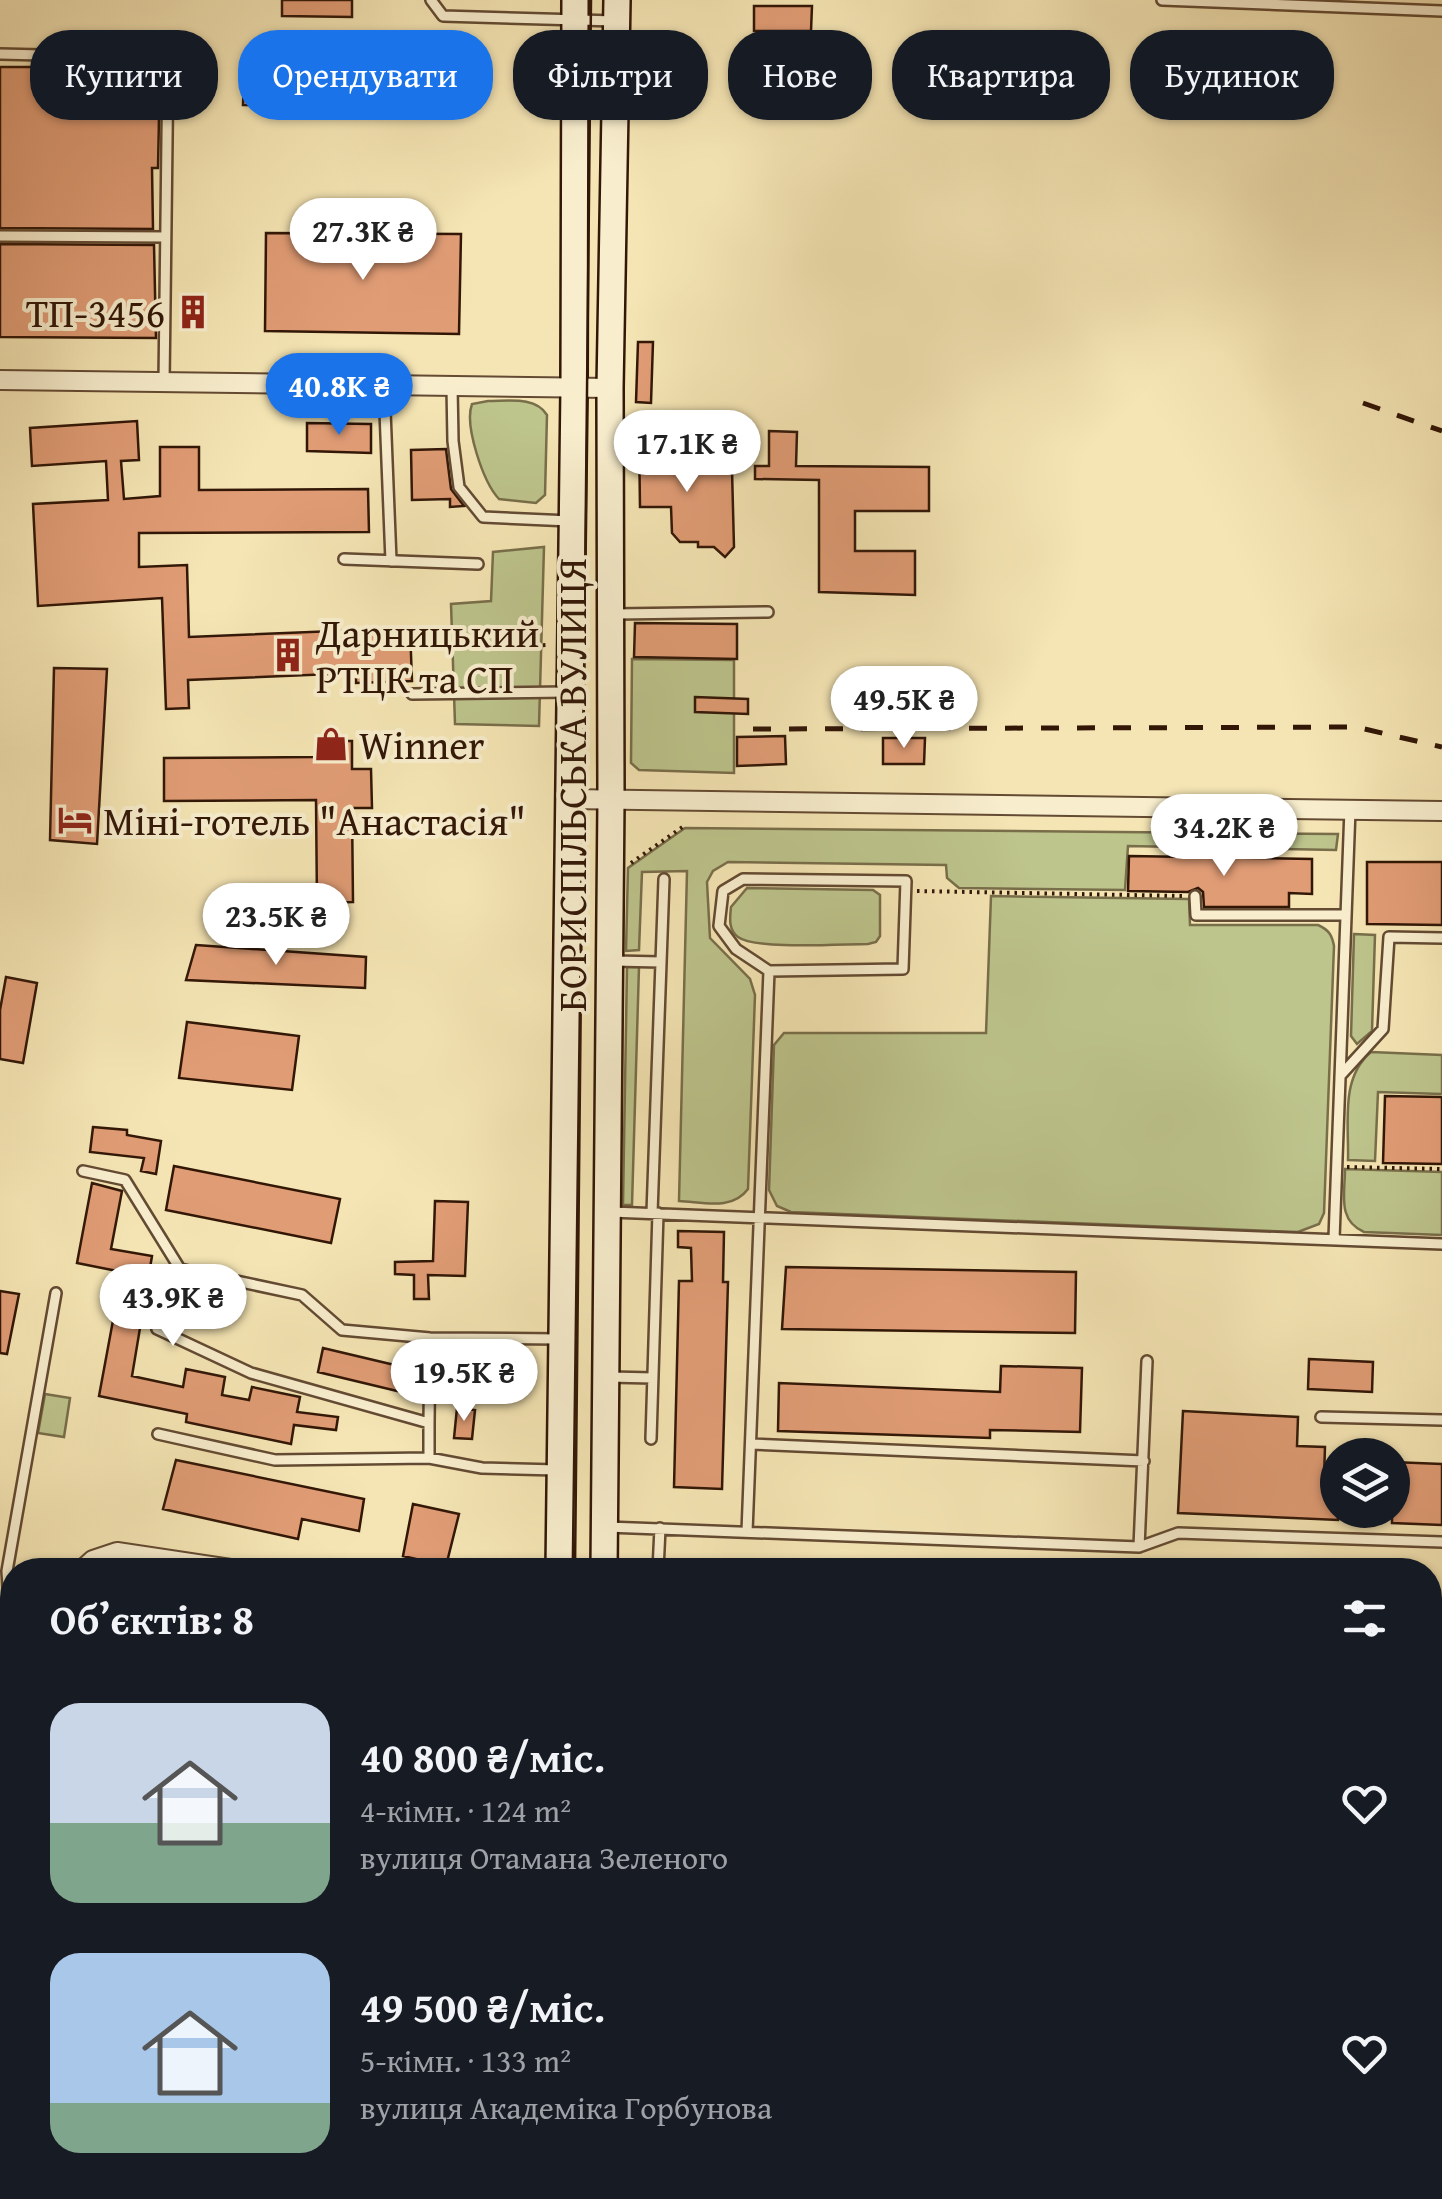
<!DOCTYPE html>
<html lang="uk">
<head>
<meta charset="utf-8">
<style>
  body { margin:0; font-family:"Gentium Book Plus",serif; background:#20242c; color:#f1f3f6; height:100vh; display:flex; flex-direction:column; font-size:38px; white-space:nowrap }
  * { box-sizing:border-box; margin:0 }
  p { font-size:32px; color:#9ea1a6 }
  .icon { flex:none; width:55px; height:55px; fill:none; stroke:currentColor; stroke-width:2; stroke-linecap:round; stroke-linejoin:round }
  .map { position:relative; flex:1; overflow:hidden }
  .side { position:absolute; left:0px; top:1558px; width:1442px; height:642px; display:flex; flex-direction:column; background:#171b24; border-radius:40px 40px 0 0; box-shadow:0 2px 8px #0004 }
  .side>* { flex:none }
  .banner { position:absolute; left:30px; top:30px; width:1382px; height:90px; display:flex; gap:20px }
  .tools { position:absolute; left:1320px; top:1438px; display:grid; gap:20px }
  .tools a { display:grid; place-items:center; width:90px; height:90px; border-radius:50%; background:#171b24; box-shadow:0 2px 8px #0004; font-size:50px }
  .price { position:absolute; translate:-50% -85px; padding:0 22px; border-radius:35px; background:#fff; color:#222; font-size:32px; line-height:65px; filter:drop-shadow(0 2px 5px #0008) }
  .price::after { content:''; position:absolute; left:50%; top:60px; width:30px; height:22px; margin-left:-15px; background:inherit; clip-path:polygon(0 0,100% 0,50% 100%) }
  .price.active { background:#1a73e8; color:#fff }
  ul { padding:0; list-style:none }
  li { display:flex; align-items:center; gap:30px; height:250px; padding:0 50px }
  li span { display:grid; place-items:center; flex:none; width:280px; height:200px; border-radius:30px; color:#555 }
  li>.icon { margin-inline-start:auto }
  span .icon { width:120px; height:120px; fill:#fffc; stroke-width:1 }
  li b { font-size:42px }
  h2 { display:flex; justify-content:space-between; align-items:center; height:120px; padding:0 50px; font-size:42px }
  .chip { padding:0 35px; border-radius:40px; background:#171b24; box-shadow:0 2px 8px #0004; font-size:35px; line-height:90px }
  .chip.active { background:#1a73e8; color:#fff }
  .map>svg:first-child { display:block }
  .green { fill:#bdc48c; stroke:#786e4a; stroke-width:2.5 }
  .building { fill:#e09c75; stroke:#321707; stroke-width:2.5 }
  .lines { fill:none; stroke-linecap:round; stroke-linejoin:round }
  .service-casing { stroke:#634a32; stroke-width:14 }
  .minor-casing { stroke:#634a32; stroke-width:22 }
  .secondary-casing { stroke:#321707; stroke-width:30 }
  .path { stroke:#321707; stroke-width:4; stroke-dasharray:2.5 5; stroke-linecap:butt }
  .service { stroke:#f8eece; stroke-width:9 }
  .minor { stroke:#f8eece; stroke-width:18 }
  .secondary { stroke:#f8eece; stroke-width:25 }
  .tram { stroke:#321707; stroke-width:2.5 }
  .rail { stroke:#321707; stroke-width:5; stroke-dasharray:18 18; stroke-linecap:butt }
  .labels { text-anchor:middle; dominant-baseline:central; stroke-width:8; stroke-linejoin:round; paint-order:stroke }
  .poi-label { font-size:40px; fill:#321707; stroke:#f8eece; text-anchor:start }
  .street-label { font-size:40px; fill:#321707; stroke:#f8eece }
</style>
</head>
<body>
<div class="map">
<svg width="1442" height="2199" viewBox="0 0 1442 2199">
  <rect width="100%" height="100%" fill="#f5e5b4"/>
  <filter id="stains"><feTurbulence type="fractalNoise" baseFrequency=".002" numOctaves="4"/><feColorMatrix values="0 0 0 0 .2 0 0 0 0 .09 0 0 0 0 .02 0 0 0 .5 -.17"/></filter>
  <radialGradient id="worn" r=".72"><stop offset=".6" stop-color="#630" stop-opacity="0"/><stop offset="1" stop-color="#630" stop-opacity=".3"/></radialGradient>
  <path class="green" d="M 488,401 C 508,401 536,396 547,415 L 545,495 L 536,503 L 499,499 C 483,482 464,425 472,404 Z
    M 544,547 L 539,726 L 455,724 L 451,604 L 491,601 L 493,552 Z
    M 632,659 L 734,660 L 734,773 L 639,770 L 631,763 Z
    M 685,828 L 1338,834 L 1336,850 L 1128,846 L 1125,890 L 959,888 L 947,878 L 946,865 L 728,862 L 713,871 L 707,882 L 710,938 L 750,979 L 755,995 L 748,1189 C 732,1211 703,1202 679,1201 L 687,871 L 642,872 L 639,950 L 626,951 L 628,868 Z
    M 747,888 L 873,890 L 880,895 L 880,936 L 876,942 L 868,944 C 842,944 755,950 738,937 C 728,930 730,917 731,907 Z
    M 991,896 L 1189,899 L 1190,925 L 1318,925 C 1329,930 1332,935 1334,946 L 1324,1213 L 1319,1224 L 1298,1232 L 791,1212 L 777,1206 L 769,1190 L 774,1045 L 784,1033 L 986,1033 Z
    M 1354,934 L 1375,935 L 1372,1031 L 1357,1044 L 1351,1036 Z
    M 627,967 L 639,967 L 632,1205 L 623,1205 Z
    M 1371,1052 L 1442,1055 L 1442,1094 L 1378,1092 L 1375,1161 L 1348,1160 C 1349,1123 1340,1078 1371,1052 Z
    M 1345,1169 L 1442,1172 L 1442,1235 L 1364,1232 C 1337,1220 1345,1194 1345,1169 Z
    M 45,1394 L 70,1398 L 64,1437 L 38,1433 Z"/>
  <path class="building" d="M 282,0 L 352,0 L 352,17 L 282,16 Z
    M 754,6 L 812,6 L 811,31 L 754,31 Z
    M 0,67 L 160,67 L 158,168 L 152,168 L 153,229 L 0,228 Z
    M 244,72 L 440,77 L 439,110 L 243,105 Z
    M 266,233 L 461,234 L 459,334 L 265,331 Z
    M 0,244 L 154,245 L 156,338 L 0,337 Z
    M 638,342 L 653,342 L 651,403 L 636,402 Z
    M 137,421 L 139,460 L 121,461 L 124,499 L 160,496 L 160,447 L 199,447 L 199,490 L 368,489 L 369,532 L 139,533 L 139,567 L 187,565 L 189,637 L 410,628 L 412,681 L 356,683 L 356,673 L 188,680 L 189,708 L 166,709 L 162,598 L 38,606 L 33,504 L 108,500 L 106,461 L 32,466 L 30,428 Z
    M 307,423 L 371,424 L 371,453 L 307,451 Z
    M 769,431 L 797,432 L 796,466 L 929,467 L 929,511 L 855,511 L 855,551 L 915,551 L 915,595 L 819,592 L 819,480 L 755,479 L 755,466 L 769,466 Z
    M 639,437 L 674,437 L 674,454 L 691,454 L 691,471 L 732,470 L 734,547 L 725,557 L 714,547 L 698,547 L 698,542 L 680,542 L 672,533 L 671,507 L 640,507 Z
    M 446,449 L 451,489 L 464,506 L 450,507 L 450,499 L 412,500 L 411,450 Z
    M 635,623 L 737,624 L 737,659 L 634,657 Z
    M 54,668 L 107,669 L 97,844 L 50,840 Z
    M 695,697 L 748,699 L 748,714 L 695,712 Z
    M 785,736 L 786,764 L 737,766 L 737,737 Z
    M 883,738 L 925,738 L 924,764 L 883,764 Z
    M 316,741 L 352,741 L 352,769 L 371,769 L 372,808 L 352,808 L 353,902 L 317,903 L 316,800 L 164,801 L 164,758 L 316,757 Z
    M 1129,856 L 1312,859 L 1312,894 L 1289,893 L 1289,907 L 1204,907 L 1203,892 L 1198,888 L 1188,892 L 1128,891 Z
    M 1367,862 L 1442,862 L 1442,925 L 1367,924 Z
    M 196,945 L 366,957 L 365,988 L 186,980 Z
    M 6,977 L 37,983 L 23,1063 L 0,1059 L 0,1010 Z
    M 187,1022 L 299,1036 L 292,1090 L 179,1078 Z
    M 1385,1096 L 1442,1097 L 1442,1164 L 1383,1163 Z
    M 93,1127 L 127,1130 L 127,1135 L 161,1141 L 156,1174 L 141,1171 L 144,1158 L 90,1152 Z
    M 174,1166 L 340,1199 L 331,1243 L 166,1210 Z
    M 92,1183 L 122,1191 L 111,1249 L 152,1256 L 132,1376 L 183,1387 L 186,1369 L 225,1377 L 222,1395 L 249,1400 L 252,1387 L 300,1397 L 297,1412 L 338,1417 L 336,1430 L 294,1425 L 291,1444 L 186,1422 L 187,1414 L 99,1396 L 122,1272 L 77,1263 Z
    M 435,1201 L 468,1202 L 465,1276 L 428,1275 L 429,1299 L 414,1299 L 414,1275 L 395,1274 L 395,1262 L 433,1261 Z
    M 678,1231 L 724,1232 L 723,1282 L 728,1282 L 722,1489 L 674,1487 L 679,1281 L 692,1281 L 691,1248 L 678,1247 Z
    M 786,1267 L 1076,1272 L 1075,1333 L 782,1329 Z
    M 0,1291 L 19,1294 L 7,1354 L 0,1353 Z
    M 323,1348 L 403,1367 L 397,1391 L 318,1372 Z
    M 1309,1359 L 1373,1362 L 1372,1392 L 1308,1389 Z
    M 1001,1366 L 1082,1368 L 1080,1432 L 990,1430 L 990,1438 L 778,1431 L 779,1383 L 1000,1392 Z
    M 457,1408 L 475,1410 L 472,1439 L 454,1438 Z
    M 1183,1411 L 1298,1417 L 1297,1446 L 1325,1447 L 1324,1479 L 1338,1480 L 1338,1520 L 1178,1513 Z
    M 176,1460 L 364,1499 L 359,1531 L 302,1519 L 298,1539 L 163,1509 Z
    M 1392,1462 L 1442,1464 L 1442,1525 L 1392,1523 Z
    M 413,1504 L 459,1514 L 446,1566 L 403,1556 Z"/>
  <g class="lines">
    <g class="service-casing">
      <path id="service" d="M 431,0 L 443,16 L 615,21
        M 1162,0 L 1442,11
        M 0,54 L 168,58 L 164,383
        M 0,236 L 165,237
        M 384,386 L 391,561
        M 452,387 L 453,441 L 459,487 L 483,517 L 570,521
        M 344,559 L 478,564
        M 615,614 L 768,612
        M 412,694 L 566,692
        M 743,879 L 906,881 L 903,969 L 769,971 L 736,949 L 719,926 L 723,891 Z
        M 1195,896 L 1196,915 L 1346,915
        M 614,961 L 661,962
        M 1340,1076 L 1383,1029 L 1389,937 L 1442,938
        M 83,1171 L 125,1180 L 180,1269 L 302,1295 L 342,1330 L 430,1338 L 559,1339
        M 611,1212 L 1442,1244
        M 652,1213 L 664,879
        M 1334,1239 L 1350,809
        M 157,1329 L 251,1373 L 429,1423 L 429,1458
        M 609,1377 L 653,1378
        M 1321,1417 L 1442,1420
        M 429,1423 L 430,1338
        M 158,1434 L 275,1460 L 429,1458 L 482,1468 L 557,1470
        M 651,1439 L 658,1213
        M 751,1444 L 1144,1461
        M 607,1527 L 1139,1547 L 1178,1533 L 1442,1542
        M 747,1532 L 769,971
        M 1139,1547 L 1147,1361
        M 658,1570 L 660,1528
        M 11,1634 L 7,1571 L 56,1293
        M 0,2149 L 12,2153
        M 113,2188 L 147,2199
        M 422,2188 L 424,2199
        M 745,2188 L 762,2199
        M 197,2199 L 201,2188
        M 1338,2199 L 1338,2188"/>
    </g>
    <g class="minor-casing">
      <path id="minor" d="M 0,380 L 610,388
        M 569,799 L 1442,811
        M 82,1570 L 93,1560 L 117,1552 L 237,1570
        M 0,1640 L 12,1633"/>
    </g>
    <g class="secondary-casing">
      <path id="secondary" d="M 559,1570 L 574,388 L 575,0
        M 604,1570 L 611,800 L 610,388 L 617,0
        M 551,2199 L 552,2188
        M 597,2199 L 597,2188"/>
    </g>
    <path class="path" d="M 453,648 L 549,645
      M 631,863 L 684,826
      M 917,891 L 1183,896
      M 1347,1167 L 1442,1169
      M 0,1746 L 12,1748
      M 0,1851 L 12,1844
      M 0,2089 L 12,2089
      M 487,2199 L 488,2188"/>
    <use href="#service" class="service"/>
    <use href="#minor" class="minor"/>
    <use href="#secondary" class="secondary"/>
    <path class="tram" d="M 575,1570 L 591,0
      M 581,2199 L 581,2188"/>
    <path class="rail" d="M 1363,403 L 1442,431
      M 753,729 L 1356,727 L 1442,747"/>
  </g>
  <defs>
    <g id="building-bare" transform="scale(2.7)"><path d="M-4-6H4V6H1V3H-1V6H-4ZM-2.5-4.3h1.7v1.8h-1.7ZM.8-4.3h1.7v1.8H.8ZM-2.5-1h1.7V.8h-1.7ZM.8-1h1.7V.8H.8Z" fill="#8f2418" stroke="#f8eece" stroke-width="2.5" paint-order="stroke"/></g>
    <g id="shop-bare" transform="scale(2.7)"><path d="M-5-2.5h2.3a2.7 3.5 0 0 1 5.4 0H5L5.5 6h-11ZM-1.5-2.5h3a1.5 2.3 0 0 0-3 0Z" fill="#8f2418" stroke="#f8eece" stroke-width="2.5" paint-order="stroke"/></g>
    <g id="hotel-bare" transform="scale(2.7)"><path d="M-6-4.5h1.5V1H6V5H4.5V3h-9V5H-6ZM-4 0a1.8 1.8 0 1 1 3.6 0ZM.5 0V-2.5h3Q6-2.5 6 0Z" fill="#8f2418" stroke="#f8eece" stroke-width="2.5" paint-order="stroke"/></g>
  </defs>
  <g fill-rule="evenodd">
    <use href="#building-bare" x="193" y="312"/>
    <use href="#building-bare" x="288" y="655"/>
    <use href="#shop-bare" x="331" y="744"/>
    <use href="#hotel-bare" x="75" y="820"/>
  </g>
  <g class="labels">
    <g class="poi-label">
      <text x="165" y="312" text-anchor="end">ТП-3456</text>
      <text x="316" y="632">Дарницький<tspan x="316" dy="46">РТЦК та СП</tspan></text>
      <text x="359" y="744">Winner</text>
      <text x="103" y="820">Міні-готель "Анастасія"</text>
    </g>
    <g class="street-label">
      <text transform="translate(571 785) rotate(-90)">БОРИСПІЛЬСЬКА ВУЛИЦЯ</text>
    </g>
  </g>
  <rect width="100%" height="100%" filter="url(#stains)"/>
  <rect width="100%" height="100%" fill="url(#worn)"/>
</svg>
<div class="tools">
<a><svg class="icon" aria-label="layers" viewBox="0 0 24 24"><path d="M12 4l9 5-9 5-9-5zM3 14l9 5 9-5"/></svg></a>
</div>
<b class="price" style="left:363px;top:283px">27.3K ₴</b>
<b class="price active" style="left:339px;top:438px">40.8K ₴</b>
<b class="price" style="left:687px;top:495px">17.1K ₴</b>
<b class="price" style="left:904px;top:751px">49.5K ₴</b>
<b class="price" style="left:1224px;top:879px">34.2K ₴</b>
<b class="price" style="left:276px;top:968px">23.5K ₴</b>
<b class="price" style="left:173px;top:1349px">43.9K ₴</b>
<b class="price" style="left:464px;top:1424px">19.5K ₴</b>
<div class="banner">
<a class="chip">Купити</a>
<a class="chip active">Орендувати</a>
<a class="chip">Фільтри</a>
<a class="chip">Нове</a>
<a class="chip">Квартира</a>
<a class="chip">Будинок</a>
</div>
<section class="side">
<h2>Об’єктів: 8<svg class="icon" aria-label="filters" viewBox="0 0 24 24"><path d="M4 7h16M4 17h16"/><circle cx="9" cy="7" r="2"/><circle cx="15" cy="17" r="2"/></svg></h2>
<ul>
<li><span style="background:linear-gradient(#c9d6e8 60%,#7fa58c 0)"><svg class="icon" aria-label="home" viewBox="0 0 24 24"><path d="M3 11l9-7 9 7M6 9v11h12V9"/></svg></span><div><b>40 800 ₴/міс.</b><p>4-кімн. · 124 m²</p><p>вулиця Отамана Зеленого</p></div><svg class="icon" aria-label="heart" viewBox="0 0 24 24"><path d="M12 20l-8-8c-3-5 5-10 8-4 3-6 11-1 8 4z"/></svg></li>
<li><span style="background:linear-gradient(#a9c7e8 75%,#7fa58c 0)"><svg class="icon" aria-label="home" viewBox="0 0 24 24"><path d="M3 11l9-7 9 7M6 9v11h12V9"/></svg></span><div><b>49 500 ₴/міс.</b><p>5-кімн. · 133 m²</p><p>вулиця Академіка Горбунова</p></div><svg class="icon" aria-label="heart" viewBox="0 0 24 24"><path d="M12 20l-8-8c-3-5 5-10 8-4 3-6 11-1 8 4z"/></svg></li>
</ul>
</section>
</div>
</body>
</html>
